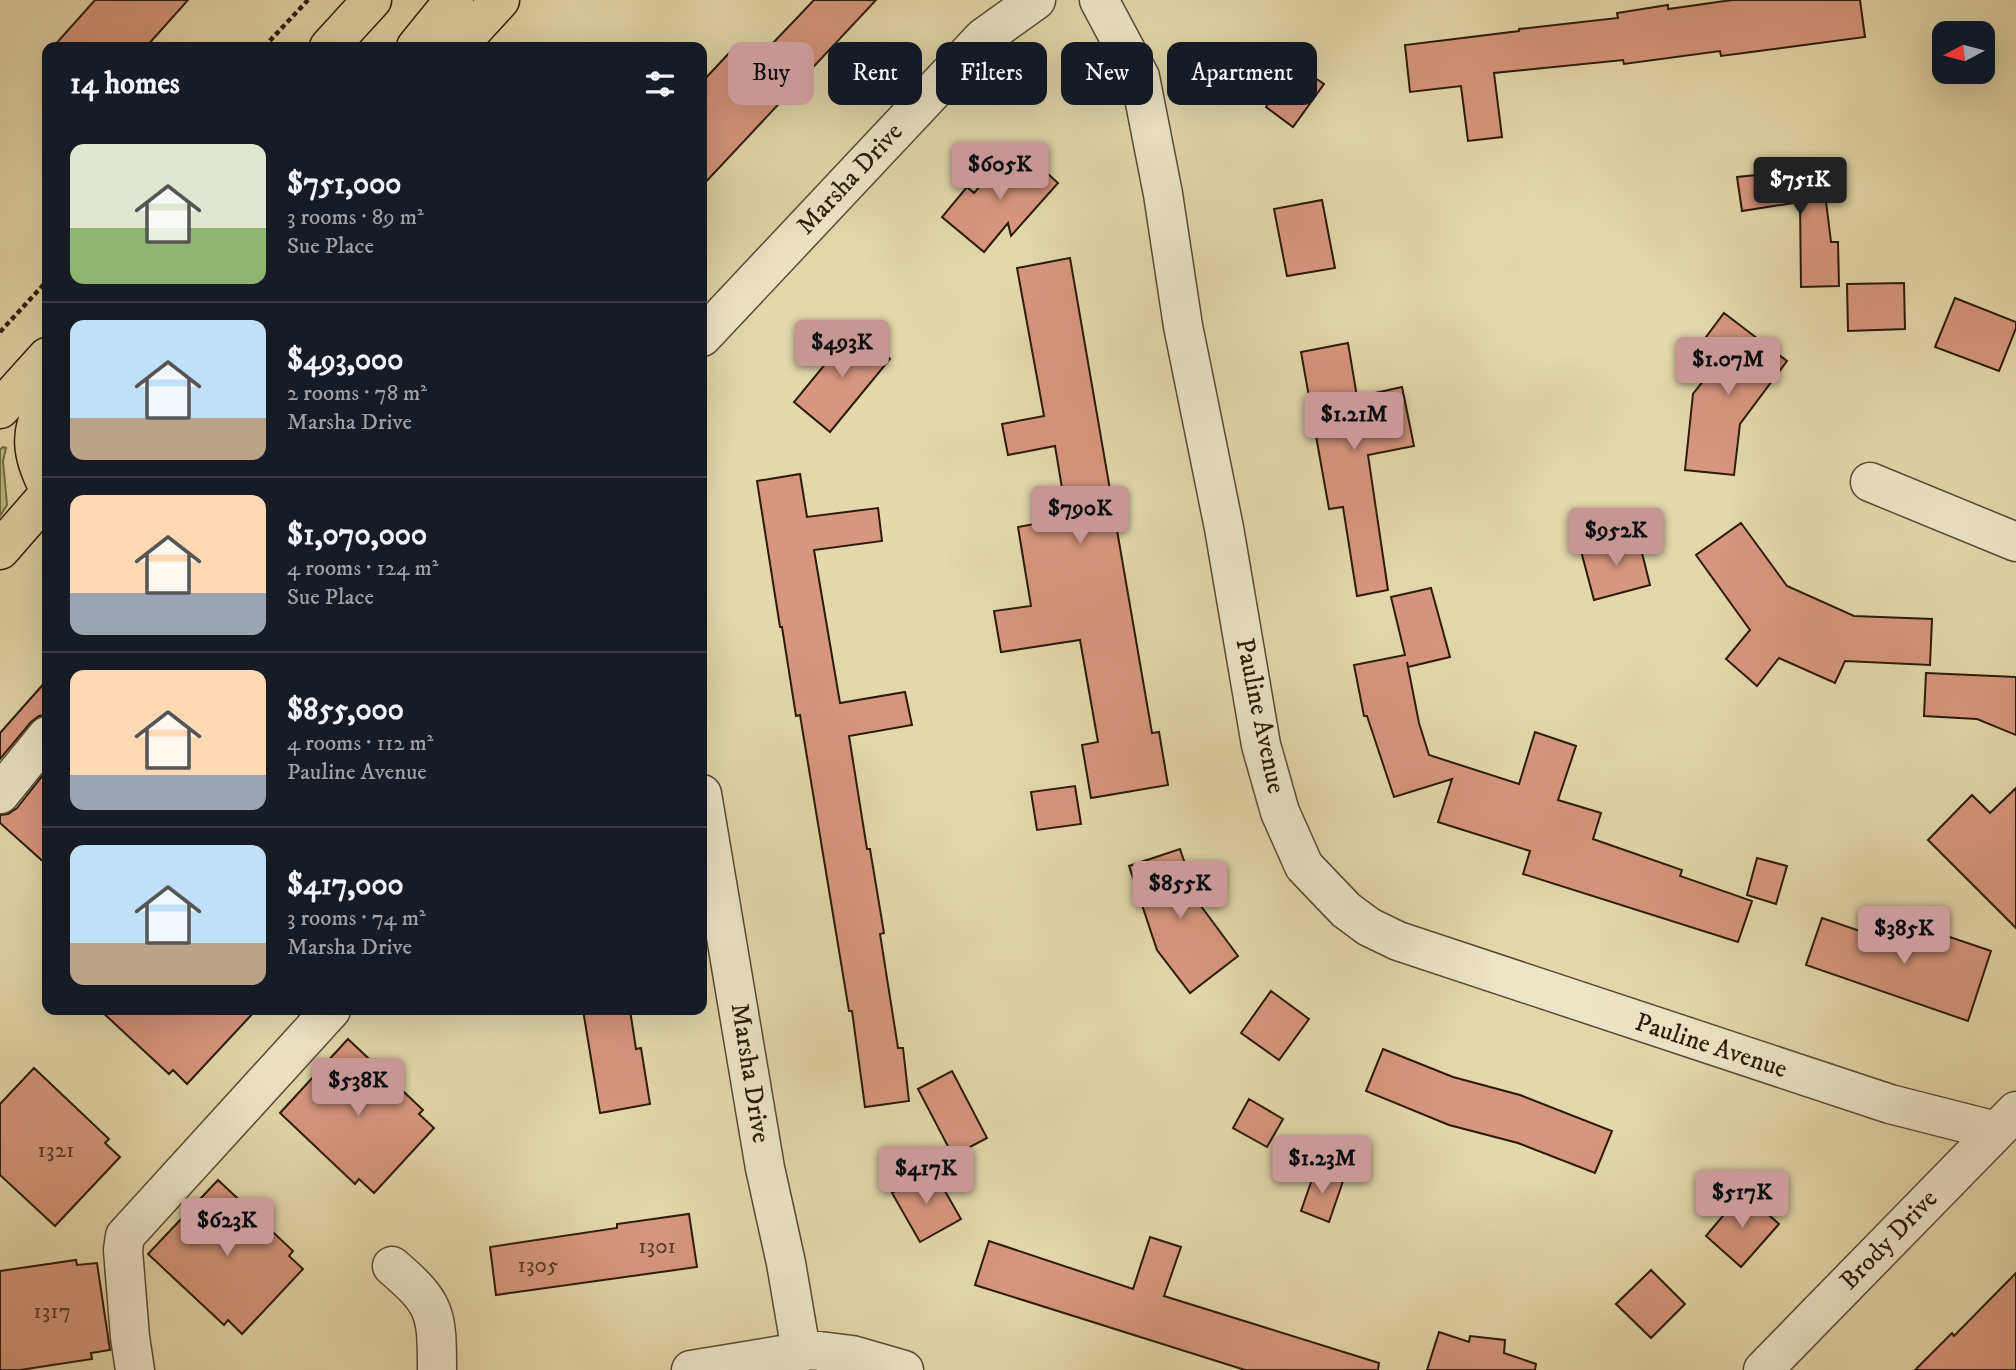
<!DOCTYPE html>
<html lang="en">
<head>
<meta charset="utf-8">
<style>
  body { margin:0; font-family:"IM FELL DW Pica",serif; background:#20242c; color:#f1f3f6; height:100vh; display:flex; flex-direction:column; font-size:26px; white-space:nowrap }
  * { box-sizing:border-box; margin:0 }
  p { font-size:23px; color:#9ea1a6 }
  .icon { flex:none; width:38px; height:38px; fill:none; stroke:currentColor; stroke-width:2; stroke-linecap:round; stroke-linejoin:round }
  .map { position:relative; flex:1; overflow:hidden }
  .sheet { position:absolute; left:42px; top:42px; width:665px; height:973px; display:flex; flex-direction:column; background:#171b24; border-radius:14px; box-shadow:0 7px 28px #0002 }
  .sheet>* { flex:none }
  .hud { position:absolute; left:728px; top:42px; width:665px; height:63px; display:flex; gap:14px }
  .needle { width:46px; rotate:263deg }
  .fabs { position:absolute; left:1932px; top:21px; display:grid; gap:14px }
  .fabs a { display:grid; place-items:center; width:63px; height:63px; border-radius:14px; background:#171b24; box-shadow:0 7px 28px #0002; font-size:35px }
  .price { position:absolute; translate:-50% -60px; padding:0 16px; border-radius:7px; background:#c59692; color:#111; font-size:23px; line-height:46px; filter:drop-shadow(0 2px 4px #0008) }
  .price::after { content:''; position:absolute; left:50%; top:42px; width:21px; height:16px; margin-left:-10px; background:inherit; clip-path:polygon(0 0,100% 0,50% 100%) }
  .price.active { background:#222; color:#fff }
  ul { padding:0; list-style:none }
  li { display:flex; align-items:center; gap:21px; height:175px; padding:0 28px }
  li+li { border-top:2px solid #363941 }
  li span { display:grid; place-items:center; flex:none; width:196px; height:140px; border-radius:14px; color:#555 }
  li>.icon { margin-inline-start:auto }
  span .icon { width:84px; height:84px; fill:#fffc; stroke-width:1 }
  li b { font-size:30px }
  h2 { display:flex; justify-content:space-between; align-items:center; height:84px; padding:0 28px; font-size:30px }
  .chip { padding:0 24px; border-radius:14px; background:#171b24; box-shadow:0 7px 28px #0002; font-size:24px; line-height:63px }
  .chip.active { background:#c59692; color:#111 }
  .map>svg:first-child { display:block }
  .green { fill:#bbbc83; stroke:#736c46; stroke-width:2 }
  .building { fill:#d7967e; stroke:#2b1b08; stroke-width:2 }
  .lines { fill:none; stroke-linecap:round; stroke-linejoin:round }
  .minor-casing { stroke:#594a31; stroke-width:41 }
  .major-casing { stroke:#2b1b08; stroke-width:41 }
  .path { stroke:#2b1b08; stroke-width:4.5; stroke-dasharray:5 3.5; stroke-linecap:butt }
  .minor { stroke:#ede5c8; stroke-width:38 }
  .major { stroke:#e3d7ab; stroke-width:38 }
  .labels { text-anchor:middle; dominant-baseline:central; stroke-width:7; stroke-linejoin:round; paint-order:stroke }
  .number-label { font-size:23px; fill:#563a26 }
  .street-label { font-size:26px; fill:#2b1b08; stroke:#ede5c8 }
</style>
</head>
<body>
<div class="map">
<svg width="2016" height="1370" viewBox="0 0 2016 1370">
  <rect width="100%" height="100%" fill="#e3d7ab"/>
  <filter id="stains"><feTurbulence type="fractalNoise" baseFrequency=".00286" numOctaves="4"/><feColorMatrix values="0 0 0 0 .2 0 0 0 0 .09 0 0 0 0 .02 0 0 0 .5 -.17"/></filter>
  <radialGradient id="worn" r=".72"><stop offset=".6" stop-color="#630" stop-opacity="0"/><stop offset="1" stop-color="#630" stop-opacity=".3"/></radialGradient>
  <path class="green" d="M 3,447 L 6,448 L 3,461 L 7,505 L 0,516 L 0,450 Z"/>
  <path class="building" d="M 95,0 L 188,0 L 146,47 L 53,47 Z
    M 814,0 L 876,0 L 702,186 L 702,82 L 732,50 L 750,67 Z
    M 1732,0 L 1860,0 L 1865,37 L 1721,56 L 1720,51 L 1624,64 L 1623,60 L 1494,73 L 1502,137 L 1468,141 L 1461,86 L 1410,92 L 1405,45 L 1519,31 L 1519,29 L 1618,18 L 1617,13 L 1668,5 L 1668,9 Z
    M 1296,65 L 1324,84 L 1293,127 L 1266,107 Z
    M 1024,152 L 1058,183 L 1011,236 L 1008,223 L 984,252 L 942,217 L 967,187 L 974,193 L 999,164 L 1007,171 Z
    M 1821,161 L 1831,242 L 1838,242 L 1839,286 L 1801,287 L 1800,202 L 1742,211 L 1737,177 L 1799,171 L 1799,163 Z
    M 1322,200 L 1335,268 L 1287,276 L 1274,209 Z
    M 1070,258 L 1152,733 L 1159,732 L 1168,785 L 1091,798 L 1082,745 L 1098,742 L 1080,640 L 1001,652 L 994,611 L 1031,606 L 1018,527 L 1067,518 L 1055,446 L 1008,455 L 1002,424 L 1044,416 L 1017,268 Z
    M 1904,283 L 1905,329 L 1848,331 L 1847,284 Z
    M 1955,298 L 2016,322 L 2016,328 L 1999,371 L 1935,347 Z
    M 1724,313 L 1787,361 L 1740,424 L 1734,475 L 1685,470 L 1693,394 L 1726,352 L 1706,337 Z
    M 854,329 L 890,359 L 830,432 L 794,402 Z
    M 1348,343 L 1357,397 L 1402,387 L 1414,446 L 1368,455 L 1388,590 L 1357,596 L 1343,507 L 1329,509 L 1301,352 Z
    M 800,474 L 807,517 L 878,508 L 882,541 L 814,550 L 840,703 L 905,692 L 912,725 L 849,736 L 867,849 L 870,849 L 884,933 L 880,934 L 898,1048 L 903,1048 L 909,1101 L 865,1107 L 852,1011 L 849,1011 L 800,715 L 796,716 L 782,627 L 780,627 L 757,481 Z
    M 1741,523 L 1787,586 L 1854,616 L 1932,619 L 1930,665 L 1845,661 L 1835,683 L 1779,658 L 1757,686 L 1726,659 L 1750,630 L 1696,555 Z
    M 1638,537 L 1650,585 L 1594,600 L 1581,551 Z
    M 1431,588 L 1450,657 L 1408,667 L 1407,662 L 1419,723 L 1429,755 L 1519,784 L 1535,732 L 1576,746 L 1558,800 L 1601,813 L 1593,839 L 1682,870 L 1680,876 L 1752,901 L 1738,942 L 1523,874 L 1530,851 L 1438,822 L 1452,779 L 1394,797 L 1367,716 L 1364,716 L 1354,665 L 1405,655 L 1391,597 Z
    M 1926,673 L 2016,677 L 2016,735 L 1977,719 L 1924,716 Z
    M 47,680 L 47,715 L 39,716 L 31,722 L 0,759 L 0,733 Z
    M 47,770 L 47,865 L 0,823 L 0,815 L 8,814 L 17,808 Z
    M 1075,786 L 1081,824 L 1037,830 L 1031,792 Z
    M 2016,788 L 2016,928 L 1928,840 L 1972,795 L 1990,813 Z
    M 1180,849 L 1198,902 L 1238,956 L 1190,993 L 1157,950 L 1129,866 Z
    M 1757,858 L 1787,866 L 1776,904 L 1747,895 Z
    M 1822,918 L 1889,941 L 1891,934 L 1927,946 L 1932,931 L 1991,951 L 1968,1021 L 1806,965 Z
    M 1271,991 L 1309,1019 L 1279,1060 L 1241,1033 Z
    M 100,1010 L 256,1010 L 187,1084 L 173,1070 L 169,1074 Z
    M 583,1010 L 630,1010 L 636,1049 L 641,1048 L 650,1104 L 600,1113 Z
    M 348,1039 L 423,1110 L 419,1114 L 434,1128 L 374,1193 L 359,1179 L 355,1184 L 280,1113 Z
    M 1383,1049 L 1453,1077 L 1520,1095 L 1612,1131 L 1595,1173 L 1518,1143 L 1449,1125 L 1366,1091 Z
    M 34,1068 L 109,1139 L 105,1143 L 120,1157 L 55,1226 L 0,1175 L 0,1104 Z
    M 952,1071 L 987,1138 L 953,1156 L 918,1089 Z
    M 1249,1099 L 1283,1119 L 1267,1147 L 1233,1128 Z
    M 933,1170 L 961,1219 L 920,1242 L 892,1193 Z
    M 1315,1171 L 1343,1181 L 1329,1222 L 1301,1211 Z
    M 218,1180 L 293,1251 L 289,1256 L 303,1269 L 242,1334 L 228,1320 L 224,1325 L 148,1254 Z
    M 1743,1192 L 1779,1224 L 1741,1267 L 1706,1236 Z
    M 689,1214 L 697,1267 L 496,1295 L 490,1247 L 617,1228 L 617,1224 Z
    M 1150,1237 L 1181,1247 L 1164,1296 L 1379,1363 L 1378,1370 L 1245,1370 L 975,1285 L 989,1241 L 1133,1289 Z
    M 76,1260 L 77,1265 L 97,1263 L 110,1350 L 91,1353 L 92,1359 L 20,1370 L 0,1370 L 0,1271 Z
    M 1651,1270 L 1685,1304 L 1651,1338 L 1616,1304 Z
    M 2016,1273 L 2016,1370 L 1915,1370 L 1952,1333 L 1954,1336 Z
    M 1439,1332 L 1469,1342 L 1470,1336 L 1505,1340 L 1504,1353 L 1536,1364 L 1535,1370 L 1427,1370 Z"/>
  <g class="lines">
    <g class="minor-casing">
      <path id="minor" d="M 1099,0 L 1140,77 L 1163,194 L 1183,326 L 1224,528 L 1261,745 L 1280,812 L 1304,866 L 1346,910 L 1369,927 L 1398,941 L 1890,1104 L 1996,1131
        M 702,337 L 983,38 L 1036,0
        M 1870,482 L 2016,542
        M 0,794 L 47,736
        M 702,794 L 765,1168 L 786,1263 L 801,1351
        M 392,1266 C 436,1304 437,1312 437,1370
        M 135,1370 L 130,1337 L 123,1250 L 125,1236 L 331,1010
        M 691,1370 L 812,1350 L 852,1355 L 904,1370
        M 1763,1370 L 2016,1111"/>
    </g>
    <g class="major-casing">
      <path id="major" d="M 329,47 L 372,0
        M 416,47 L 454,0
        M 457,47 L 500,0
        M 47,402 C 28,432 32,455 47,485
        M 0,409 L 47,357
        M 0,550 L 47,496"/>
    </g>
    <path class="path" d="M 264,47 L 308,0
      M 0,332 L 47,281"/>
    <use href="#minor" class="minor"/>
    <use href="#major" class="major"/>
  </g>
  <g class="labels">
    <g class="number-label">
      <text x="56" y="1150">1321</text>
      <text x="657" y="1246">1301</text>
      <text x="538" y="1265">1305</text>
      <text x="52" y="1311">1317</text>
    </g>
    <g class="street-label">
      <text transform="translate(850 179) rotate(-47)">Marsha Drive</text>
      <text transform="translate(1260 716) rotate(78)">Pauline Avenue</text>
      <text transform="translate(1711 1046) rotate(18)">Pauline Avenue</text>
      <text transform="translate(750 1073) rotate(81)">Marsha Drive</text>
      <text transform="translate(1889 1240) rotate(-46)">Brody Drive</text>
    </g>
  </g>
  <rect width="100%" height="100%" filter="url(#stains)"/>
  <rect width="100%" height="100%" fill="url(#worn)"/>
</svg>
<div class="fabs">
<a><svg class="needle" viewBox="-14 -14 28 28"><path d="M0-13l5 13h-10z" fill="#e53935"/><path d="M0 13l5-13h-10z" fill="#9ea1a6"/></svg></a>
</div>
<b class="price" style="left:1000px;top:202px">$605K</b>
<b class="price active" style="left:1800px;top:217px">$751K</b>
<b class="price" style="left:842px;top:380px">$493K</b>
<b class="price" style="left:1728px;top:397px">$1.07M</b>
<b class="price" style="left:1354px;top:452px">$1.21M</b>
<b class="price" style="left:1080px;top:546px">$790K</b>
<b class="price" style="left:1616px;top:568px">$952K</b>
<b class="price" style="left:1180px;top:921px">$855K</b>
<b class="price" style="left:1904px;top:966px">$385K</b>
<b class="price" style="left:358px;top:1118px">$538K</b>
<b class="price" style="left:1322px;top:1196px">$1.23M</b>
<b class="price" style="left:926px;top:1206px">$417K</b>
<b class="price" style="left:1742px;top:1230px">$517K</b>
<b class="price" style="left:227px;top:1258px">$623K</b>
<div class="hud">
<a class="chip active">Buy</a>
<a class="chip">Rent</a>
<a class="chip">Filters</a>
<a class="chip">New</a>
<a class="chip">Apartment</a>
</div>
<section class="sheet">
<h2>14 homes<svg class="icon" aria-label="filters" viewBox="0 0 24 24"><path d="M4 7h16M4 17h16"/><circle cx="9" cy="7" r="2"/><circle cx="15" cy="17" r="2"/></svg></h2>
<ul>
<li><span style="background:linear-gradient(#dfe7d0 60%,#8fb573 0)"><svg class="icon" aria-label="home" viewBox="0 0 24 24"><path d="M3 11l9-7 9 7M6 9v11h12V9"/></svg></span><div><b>$751,000</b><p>3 rooms · 89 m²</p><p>Sue Place</p></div></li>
<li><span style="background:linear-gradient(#bfe0f5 70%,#b9a48a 0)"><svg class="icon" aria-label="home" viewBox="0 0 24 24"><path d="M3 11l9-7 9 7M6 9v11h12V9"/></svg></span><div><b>$493,000</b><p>2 rooms · 78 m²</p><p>Marsha Drive</p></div></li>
<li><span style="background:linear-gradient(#ffd9b3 70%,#9aa5b1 0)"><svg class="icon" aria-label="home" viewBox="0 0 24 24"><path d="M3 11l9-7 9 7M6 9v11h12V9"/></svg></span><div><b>$1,070,000</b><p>4 rooms · 124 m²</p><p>Sue Place</p></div></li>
<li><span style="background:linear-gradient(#ffd9b3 75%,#9aa5b1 0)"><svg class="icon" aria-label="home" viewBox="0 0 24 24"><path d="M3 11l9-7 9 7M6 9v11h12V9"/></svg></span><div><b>$855,000</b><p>4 rooms · 112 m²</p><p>Pauline Avenue</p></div></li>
<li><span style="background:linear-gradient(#bfe0f5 70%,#b9a48a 0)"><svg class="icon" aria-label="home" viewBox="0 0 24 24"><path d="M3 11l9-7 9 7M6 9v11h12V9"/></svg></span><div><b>$417,000</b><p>3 rooms · 74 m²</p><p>Marsha Drive</p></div></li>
</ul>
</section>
</div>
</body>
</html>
